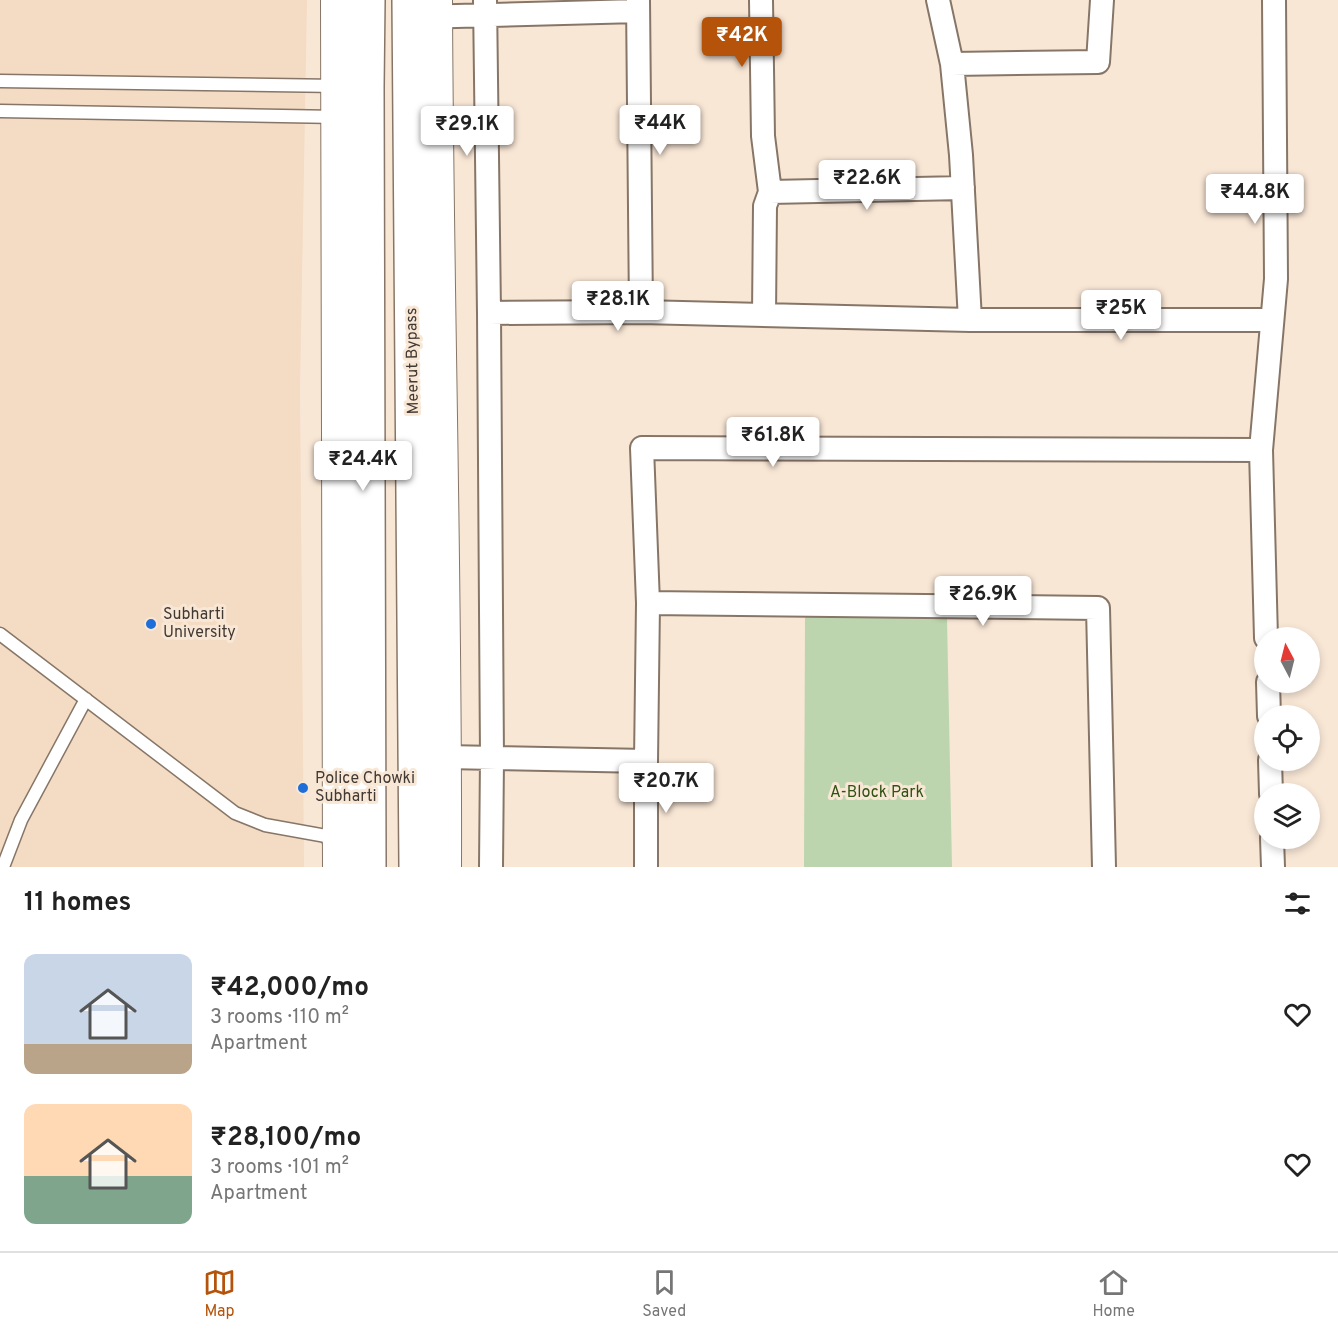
<!DOCTYPE html>
<html lang="en">
<head>
<meta charset="utf-8">
<style>
  body { margin:0; font-family:Overpass,sans-serif; background:#f2f2f2; color:#222; height:100vh; display:flex; flex-direction:column; font-size:22px; white-space:nowrap }
  * { box-sizing:border-box; margin:0 }
  p { font-size:20px; color:#767676 }
  .icon { flex:none; width:33px; height:33px; fill:none; stroke:currentColor; stroke-width:2; stroke-linecap:round; stroke-linejoin:round }
  .map { position:relative; height:867px; overflow:hidden }
  .drawer { display:flex; flex-direction:column; background:#fff; flex:1 }
  .drawer>* { flex:none }
  .needle { width:39px; rotate:353deg }
  .buttons { position:absolute; left:1254px; top:627px; display:grid; gap:12px }
  .buttons a { display:grid; place-items:center; width:66px; height:66px; border-radius:50%; background:#fff; box-shadow:0 3px 9px #0003; font-size:30px }
  .price { position:absolute; translate:-50% -51px; padding:0 14px; border-radius:6px; background:#fff; color:#222; font-size:20px; line-height:39px; filter:drop-shadow(0 2px 3px #0008) }
  .price::after { content:''; position:absolute; left:50%; top:36px; width:18px; height:14px; margin-left:-9px; background:inherit; clip-path:polygon(0 0,100% 0,50% 100%) }
  .price.current { background:#b45309; color:#fff }
  ul { padding:0; list-style:none }
  li { display:flex; align-items:center; gap:18px; height:150px; padding:0 24px }
  li span { display:grid; place-items:center; flex:none; width:168px; height:120px; border-radius:12px; color:#555 }
  li>.icon { margin-inline-start:auto }
  span .icon { width:72px; height:72px; fill:#fffc; stroke-width:1 }
  li b { font-size:26px }
  h2 { display:flex; justify-content:space-between; align-items:center; height:72px; padding:0 24px; font-size:26px }
  .menu { display:flex; justify-content:space-around; align-items:center; height:84px; border-top:2px solid #e0e0e0; background:#fff; font-size:16px; color:#767676 }
  .menu a { display:grid; justify-items:center; gap:3px }
  .menu .current { color:#b45309 }
  .map>svg:first-child { display:block }
  .built { fill:#f3dbc4 }
  .green { fill:#bcd5ae }
  .lines { fill:none; stroke-linecap:round; stroke-linejoin:round }
  .lane-casing { stroke:#877667; stroke-width:15 }
  .street-casing { stroke:#877667; stroke-width:26 }
  .secondary-casing { stroke:#877667; stroke-width:34 }
  .highway-casing { stroke:#877667; stroke-width:36 }
  .lane { stroke:#fff; stroke-width:12 }
  .street { stroke:#fff; stroke-width:22 }
  .secondary { stroke:#fff; stroke-width:32 }
  .highway { stroke:#fff; stroke-width:33 }
  .poi-dot { fill:#1d6ed9; stroke:#f9e7d6; stroke-width:2 }
  .labels { text-anchor:middle; dominant-baseline:central; stroke-width:6; stroke-linejoin:round; paint-order:stroke }
  .street-label { font-size:16px; fill:#413933; stroke:#f9e7d6 }
  .poi-label { font-size:16px; fill:#413933; stroke:#f9e7d6; text-anchor:start }
  .park-label { font-size:16px; fill:#2e5213; stroke:#f9e7d6 }
</style>
</head>
<body>
<div class="map">
<svg width="1338" height="867" viewBox="0 0 1338 867">
  <rect width="100%" height="100%" fill="#f9e7d6"/>
  <path class="built" d="M 0,0 L 307,0 L 300,389 L 304,867 L 0,867 Z"/>
  <path class="green" d="M 805,614 L 947,618 L 952,867 L 804,867 Z"/>
  <g class="lines">
    <g class="lane-casing">
      <path id="lane" d="M 0,81 L 338,86
        M 0,111 L 338,117
        M 0,634 L 235,813 L 265,825 L 337,838
        M 3,867 L 21,820 L 86,699"/>
    </g>
    <g class="street-casing">
      <path id="street" d="M 485,0 L 489,313
        M 638,0 L 641,312
        M 761,0 L 763,136 L 770,192 L 765,206 L 764,315
        M 421,17 L 638,11
        M 952,64 L 1098,62 L 1102,0
        M 770,192 L 963,188
        M 970,320 L 1272,320
        M 1261,450 L 1276,279 L 1274,0
        M 648,603 L 1098,608 L 1104,867
        M 1268,682 L 1269,716
        M 445,757 L 646,761 L 648,603 L 642,448 L 1261,450 L 1266,638
        M 1270,760 L 1271,794
        M 1272,838 L 1273,867
        M 491,867 L 492,758 L 489,313 L 641,312 L 970,320 L 961,155 L 952,64 L 938,0
        M 646,867 L 646,761"/>
    </g>
    <g class="secondary-casing">
      <path id="secondary" d="M 337,0 L 339,867
        M 436,0 C 437,289 446,578 445,867"/>
    </g>
    <g class="highway-casing">
      <path id="highway" d="M 368,0 L 367,87 L 369,867
        M 409,0 L 416,867
        M 339,839 L 369,838"/>
    </g>
    <use href="#lane" class="lane"/>
    <use href="#street" class="street"/>
    <use href="#secondary" class="secondary"/>
    <use href="#highway" class="highway"/>
  </g>
  <g class="poi-dot">
    <circle cx="151" cy="624" r="6"/>
    <circle cx="303" cy="788" r="6"/>
  </g>
  <g class="labels">
    <g class="street-label">
      <text transform="translate(413 361) rotate(-91)">Meerut Bypass</text>
    </g>
    <g class="poi-label">
      <text x="163" y="615">Subharti<tspan x="163" dy="18">University</tspan></text>
      <text x="315" y="779">Police Chowki<tspan x="315" dy="18">Subharti</tspan></text>
    </g>
    <g class="park-label">
      <text x="877" y="793">A-Block Park</text>
    </g>
  </g>
</svg>
<div class="buttons">
<a><svg class="needle" viewBox="-14 -14 28 28"><path d="M0-13l5 13h-10z" fill="#e53935"/><path d="M0 13l5-13h-10z" fill="#767676"/></svg></a>
<a><svg class="icon" aria-label="locate" viewBox="0 0 24 24"><circle cx="12" cy="12" r="6"/><path d="M12 2v4M12 18v4M2 12h4M18 12h4"/></svg></a>
<a><svg class="icon" aria-label="layers" viewBox="0 0 24 24"><path d="M12 4l9 5-9 5-9-5zM3 14l9 5 9-5"/></svg></a>
</div>
<b class="price current" style="left:742px;top:68px">₹42K</b>
<b class="price" style="left:660px;top:156px">₹44K</b>
<b class="price" style="left:467px;top:157px">₹29.1K</b>
<b class="price" style="left:867px;top:211px">₹22.6K</b>
<b class="price" style="left:1255px;top:225px">₹44.8K</b>
<b class="price" style="left:618px;top:332px">₹28.1K</b>
<b class="price" style="left:1121px;top:341px">₹25K</b>
<b class="price" style="left:773px;top:468px">₹61.8K</b>
<b class="price" style="left:363px;top:492px">₹24.4K</b>
<b class="price" style="left:983px;top:627px">₹26.9K</b>
<b class="price" style="left:666px;top:814px">₹20.7K</b>
</div>
<section class="drawer">
<h2>11 homes<svg class="icon" aria-label="filters" viewBox="0 0 24 24"><path d="M4 7h16M4 17h16"/><circle cx="9" cy="7" r="2"/><circle cx="15" cy="17" r="2"/></svg></h2>
<ul>
<li><span style="background:linear-gradient(#c9d6e8 75%,#b9a48a 0)"><svg class="icon" aria-label="home" viewBox="0 0 24 24"><path d="M3 11l9-7 9 7M6 9v11h12V9"/></svg></span><div><b>₹42,000/mo</b><p>3 rooms · 110 m²</p><p>Apartment</p></div><svg class="icon" aria-label="heart" viewBox="0 0 24 24"><path d="M12 20l-8-8c-3-5 5-10 8-4 3-6 11-1 8 4z"/></svg></li>
<li><span style="background:linear-gradient(#ffd9b3 60%,#7fa58c 0)"><svg class="icon" aria-label="home" viewBox="0 0 24 24"><path d="M3 11l9-7 9 7M6 9v11h12V9"/></svg></span><div><b>₹28,100/mo</b><p>3 rooms · 101 m²</p><p>Apartment</p></div><svg class="icon" aria-label="heart" viewBox="0 0 24 24"><path d="M12 20l-8-8c-3-5 5-10 8-4 3-6 11-1 8 4z"/></svg></li>
</ul>
</section>
<nav class="menu">
<a class="current"><svg class="icon" aria-label="map" viewBox="0 0 24 24"><path d="M3 6l6-2 6 2 6-2v14l-6 2-6-2-6 2zM9 4v14M15 6v14"/></svg>Map</a>
<a><svg class="icon" aria-label="saved" viewBox="0 0 24 24"><path d="M7 4h10v16l-5-4-5 4z"/></svg>Saved</a>
<a><svg class="icon" aria-label="home" viewBox="0 0 24 24"><path d="M3 11l9-7 9 7M6 9v11h12V9"/></svg>Home</a>
</nav>
</body>
</html>
